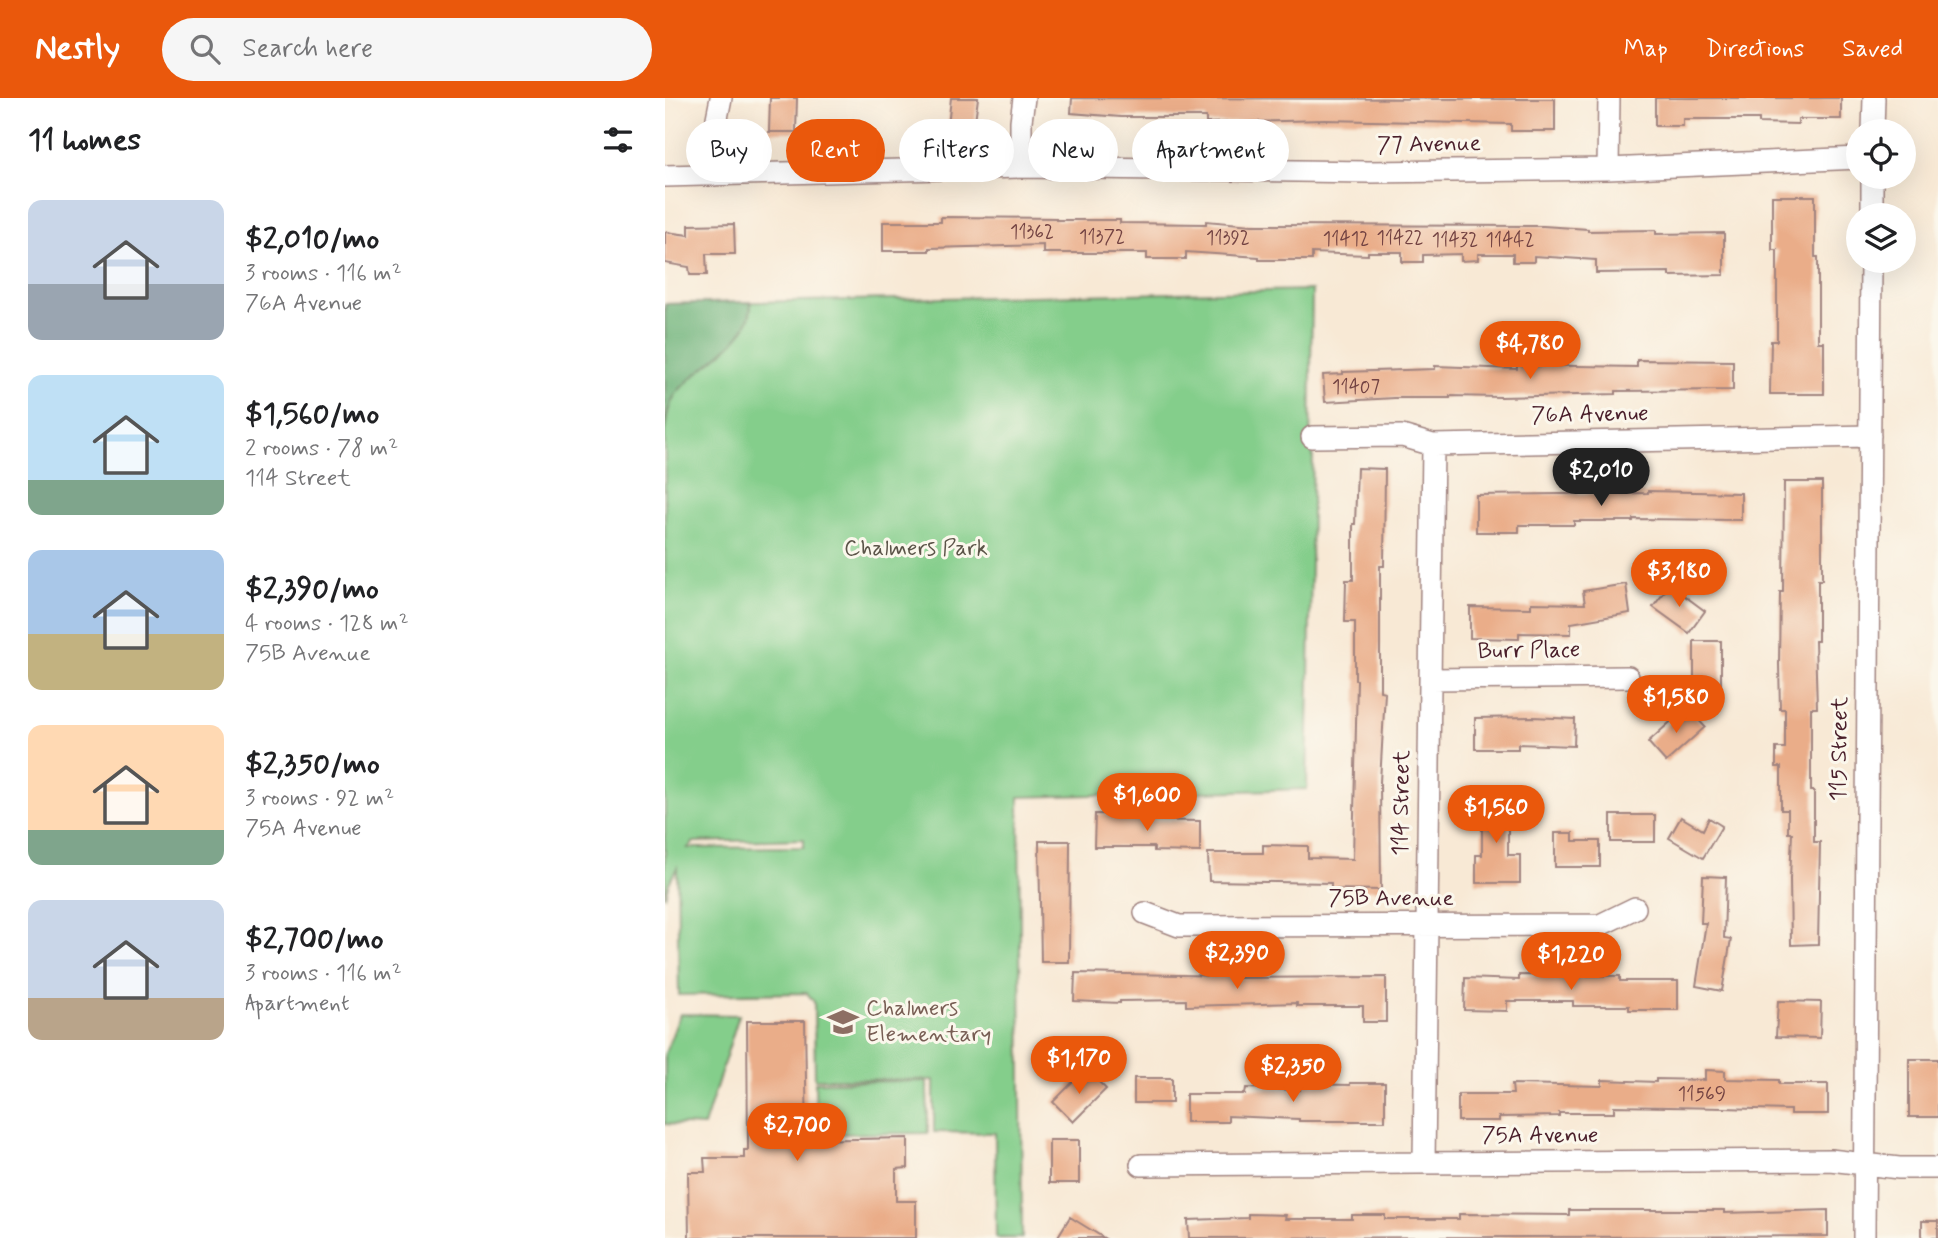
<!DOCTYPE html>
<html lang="en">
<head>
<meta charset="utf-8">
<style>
  body { margin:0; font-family:Mynerve,sans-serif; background:#f6f6f6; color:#202124; height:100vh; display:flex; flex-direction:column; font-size:26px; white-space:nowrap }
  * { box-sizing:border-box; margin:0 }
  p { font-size:23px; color:#757577 }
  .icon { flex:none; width:38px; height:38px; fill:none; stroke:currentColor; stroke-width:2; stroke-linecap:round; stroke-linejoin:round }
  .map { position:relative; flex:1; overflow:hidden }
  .sheet { display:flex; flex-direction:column; background:#fff; width:665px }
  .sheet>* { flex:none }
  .hud { position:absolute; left:21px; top:21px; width:665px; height:63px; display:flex; gap:14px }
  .buttons { position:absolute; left:1181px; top:21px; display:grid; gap:14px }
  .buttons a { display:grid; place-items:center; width:70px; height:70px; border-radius:50%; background:#fff; box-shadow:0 7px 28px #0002; font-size:35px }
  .price { position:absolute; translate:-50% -60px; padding:0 16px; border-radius:24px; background:#ea580c; color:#fff; font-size:23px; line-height:46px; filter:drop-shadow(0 2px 4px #0008) }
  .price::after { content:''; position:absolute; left:50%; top:42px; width:21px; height:16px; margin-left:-10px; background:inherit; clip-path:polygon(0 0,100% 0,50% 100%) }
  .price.active { background:#222; color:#fff }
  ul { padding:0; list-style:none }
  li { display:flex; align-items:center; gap:21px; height:175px; padding:0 28px }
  li span { display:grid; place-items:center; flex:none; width:196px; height:140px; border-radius:14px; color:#555 }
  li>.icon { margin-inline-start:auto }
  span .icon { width:84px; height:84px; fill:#fffc; stroke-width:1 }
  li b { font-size:30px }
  h2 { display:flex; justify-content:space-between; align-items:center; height:84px; padding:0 28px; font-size:30px }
  .tag { padding:0 24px; border-radius:32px; background:#fff; box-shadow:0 7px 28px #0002; font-size:24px; line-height:63px }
  .tag.active { background:#ea580c; color:#fff }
  header { display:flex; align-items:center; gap:42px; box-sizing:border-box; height:98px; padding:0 35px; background:#ea580c; color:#fff }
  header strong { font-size:33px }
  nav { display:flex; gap:38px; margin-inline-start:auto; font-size:24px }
  .search { width:490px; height:63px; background:#f6f6f6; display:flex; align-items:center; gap:18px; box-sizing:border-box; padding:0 24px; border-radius:38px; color:#757577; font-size:26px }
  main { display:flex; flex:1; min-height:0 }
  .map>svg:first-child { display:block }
  .green { fill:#84ce8b; stroke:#67765b; stroke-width:2; fill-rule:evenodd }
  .forest { fill:#6bb177; stroke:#5a6851; stroke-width:2 }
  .building { fill:#eaad89 }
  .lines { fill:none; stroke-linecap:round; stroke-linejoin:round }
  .street-casing { stroke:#a18480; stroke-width:24 }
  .street { stroke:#fff; stroke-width:21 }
  .labels { text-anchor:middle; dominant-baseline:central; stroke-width:6; stroke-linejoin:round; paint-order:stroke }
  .number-label { font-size:19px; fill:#724242 }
  .street-label { font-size:23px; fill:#4a1f2b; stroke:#fbf7ec }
  .park-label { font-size:23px; fill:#5b5448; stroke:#fbf7ec }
  .education-label { font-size:23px; fill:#785e54; stroke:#fbf7ec; text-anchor:start }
</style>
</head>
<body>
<header>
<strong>Nestly</strong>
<div class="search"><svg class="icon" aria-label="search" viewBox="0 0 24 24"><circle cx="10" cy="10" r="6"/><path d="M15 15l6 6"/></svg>Search here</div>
<nav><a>Map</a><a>Directions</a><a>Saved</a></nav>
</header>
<main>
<section class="sheet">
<h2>11 homes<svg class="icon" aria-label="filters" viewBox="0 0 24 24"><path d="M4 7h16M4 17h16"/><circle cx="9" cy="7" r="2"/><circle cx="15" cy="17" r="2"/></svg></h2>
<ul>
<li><span style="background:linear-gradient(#c9d6e8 60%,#9aa5b1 0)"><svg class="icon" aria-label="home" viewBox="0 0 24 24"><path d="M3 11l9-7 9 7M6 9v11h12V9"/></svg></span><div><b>$2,010/mo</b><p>3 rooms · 116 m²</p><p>76A Avenue</p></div></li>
<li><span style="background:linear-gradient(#bfe0f5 75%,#7fa58c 0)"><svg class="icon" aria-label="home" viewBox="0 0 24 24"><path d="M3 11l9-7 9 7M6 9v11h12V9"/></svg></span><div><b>$1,560/mo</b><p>2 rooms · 78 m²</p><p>114 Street</p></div></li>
<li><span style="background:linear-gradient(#a9c7e8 60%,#c2b280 0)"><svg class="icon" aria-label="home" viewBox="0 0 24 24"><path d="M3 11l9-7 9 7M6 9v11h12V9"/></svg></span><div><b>$2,390/mo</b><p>4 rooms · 128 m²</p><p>75B Avenue</p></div></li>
<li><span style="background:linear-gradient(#ffd9b3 75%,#7fa58c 0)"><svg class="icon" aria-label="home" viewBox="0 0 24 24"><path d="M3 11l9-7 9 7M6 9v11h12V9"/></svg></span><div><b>$2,350/mo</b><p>3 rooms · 92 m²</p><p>75A Avenue</p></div></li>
<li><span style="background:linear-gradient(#c9d6e8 70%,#b9a48a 0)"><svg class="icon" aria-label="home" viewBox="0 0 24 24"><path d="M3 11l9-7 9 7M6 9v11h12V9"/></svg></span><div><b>$2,700/mo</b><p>3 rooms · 116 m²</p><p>Apartment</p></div></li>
</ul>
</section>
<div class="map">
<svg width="1273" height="1140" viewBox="0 0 1273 1140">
  <rect width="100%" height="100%" fill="#fbf7ec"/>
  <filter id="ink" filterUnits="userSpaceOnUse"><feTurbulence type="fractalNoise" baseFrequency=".0143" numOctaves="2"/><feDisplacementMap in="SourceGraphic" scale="14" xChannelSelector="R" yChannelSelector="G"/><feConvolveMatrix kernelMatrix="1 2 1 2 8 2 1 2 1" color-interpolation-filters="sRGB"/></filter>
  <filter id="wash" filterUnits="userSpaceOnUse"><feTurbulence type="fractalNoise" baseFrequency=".00686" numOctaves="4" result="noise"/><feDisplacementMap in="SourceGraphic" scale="28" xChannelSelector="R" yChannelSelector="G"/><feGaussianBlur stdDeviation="1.57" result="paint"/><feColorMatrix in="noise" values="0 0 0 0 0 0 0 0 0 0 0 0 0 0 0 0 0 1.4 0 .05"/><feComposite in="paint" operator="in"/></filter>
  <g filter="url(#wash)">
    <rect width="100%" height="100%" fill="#f8e9d5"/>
    <path class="green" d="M 647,192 L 645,351 L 648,352 L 642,691 L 354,699 L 357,1140 L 331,1140 L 330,1035 L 269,1034 L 269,982 L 150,981 L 149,904 L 142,895 L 14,897 L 12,770 L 4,785 L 0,799 L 0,206 ZM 139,741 L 139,749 L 23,750 L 29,744 Z
      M 15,916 L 74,917 L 39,1028 L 0,1026 L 0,956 Z
      M 262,983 L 263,1035 L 151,1036 L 150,984 Z"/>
    <path class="forest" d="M 86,204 C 88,246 32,267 11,296 C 3,307 2,320 0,333 L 0,206 Z"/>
    <g id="blocks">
      <path class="building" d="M 105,0 L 132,0 L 131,34 L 104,34 Z
        M 286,0 L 313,0 L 309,31 L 283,28 Z
        M 407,0 L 890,1 L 890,33 L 846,33 L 846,26 L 660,22 L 541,25 L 541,19 L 456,19 L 406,15 Z
        M 990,0 L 1176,0 L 1176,21 L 1133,21 L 1133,26 L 1094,25 L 1094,21 L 1018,21 L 1018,28 L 990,28 Z
        M 1107,98 L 1150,98 L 1150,159 L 1153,159 L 1153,244 L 1159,244 L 1159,296 L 1105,296 L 1106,243 L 1112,243 L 1112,152 L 1107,152 Z
        M 276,119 L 391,120 L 391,122 L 455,122 L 455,125 L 541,126 L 541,123 L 587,127 L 878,128 L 923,131 L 923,133 L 991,132 L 991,136 L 1059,135 L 1059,177 L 1004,178 L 1004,174 L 931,175 L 931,162 L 869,158 L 869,164 L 848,164 L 848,156 L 813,156 L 813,162 L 796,163 L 796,156 L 758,157 L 758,164 L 737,164 L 737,154 L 703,154 L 703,157 L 647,155 L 647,162 L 594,162 L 594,159 L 521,154 L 521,161 L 482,161 L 482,155 L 378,155 L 378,147 L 264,150 L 264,153 L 218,153 L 218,124 L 276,124 Z
        M 69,126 L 70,156 L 41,156 L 42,177 L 25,177 L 24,169 L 0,165 L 0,134 L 24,137 L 24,127 Z
        M 972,262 L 1068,263 L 1068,292 L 951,293 L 951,296 L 836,299 L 785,298 L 785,300 L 730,300 L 660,304 L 658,277 L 678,276 L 678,274 L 770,271 L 770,268 L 852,271 L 852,267 L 972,269 Z
        M 692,370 L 720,371 L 719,468 L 715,468 L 715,593 L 720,594 L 715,684 L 716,792 L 666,791 L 666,785 L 544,783 L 543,755 L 598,755 L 598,747 L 643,748 L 643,760 L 688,761 L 692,582 L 690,582 L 690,524 L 680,524 L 681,482 L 688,482 L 688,426 L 690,426 Z
        M 1119,384 L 1157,384 L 1157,482 L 1153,482 L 1153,543 L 1150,543 L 1152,610 L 1146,610 L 1146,693 L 1149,693 L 1149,744 L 1155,744 L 1153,846 L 1126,847 L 1125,781 L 1127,735 L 1123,735 L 1123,712 L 1116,712 L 1116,669 L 1111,669 L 1111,650 L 1120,650 L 1120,611 L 1115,611 L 1114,566 L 1115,494 L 1118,494 Z
        M 983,393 L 1076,395 L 1076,422 L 968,421 L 968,423 L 909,423 L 909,427 L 854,427 L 854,434 L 811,434 L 811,397 L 983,395 Z
        M 961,486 L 965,515 L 906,525 L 906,536 L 854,535 L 854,541 L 805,540 L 805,509 L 866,510 L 866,505 L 920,506 L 918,493 Z
        M 1005,487 L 1040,513 L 1024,535 L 988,509 Z
        M 1029,543 L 1056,543 L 1056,593 L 1029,593 Z
        M 1022,609 L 1040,629 L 1001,664 L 983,644 Z
        M 868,619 L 910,621 L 909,648 L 853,646 L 853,651 L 810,651 L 810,620 Z
        M 817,698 L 843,698 L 843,757 L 855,757 L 855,785 L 811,785 L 811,757 L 817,757 Z
        M 430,716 L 476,717 L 476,722 L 535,723 L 535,754 L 489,753 L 489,749 L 429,749 Z
        M 946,717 L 990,717 L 990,744 L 946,744 Z
        M 1016,719 L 1038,732 L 1044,720 L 1057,728 L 1038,760 L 1004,740 Z
        M 890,735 L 908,735 L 908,743 L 935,743 L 935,769 L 890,769 Z
        M 374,743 L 405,743 L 404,864 L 376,864 Z
        M 1038,778 L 1061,779 L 1059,840 L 1066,841 L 1057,893 L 1031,888 L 1041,825 L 1036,825 Z
        M 410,875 L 564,878 L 564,880 L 721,879 L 721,924 L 698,924 L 698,908 L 632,908 L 632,905 L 521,908 L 521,902 L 455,903 L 455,905 L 409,903 Z
        M 854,877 L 955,878 L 955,883 L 1013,883 L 1013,912 L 964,912 L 964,908 L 908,908 L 908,903 L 842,903 L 842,913 L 799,912 L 800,880 L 854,882 Z
        M 1113,903 L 1156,904 L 1155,940 L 1111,939 Z
        M 82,923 L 140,923 L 142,1042 L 243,1040 L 243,1070 L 231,1071 L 231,1103 L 251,1103 L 251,1140 L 24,1140 L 23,1074 L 40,1074 L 39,1060 L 79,1060 L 79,1052 L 83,1052 Z
        M 1244,961 L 1273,961 L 1273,1019 L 1244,1019 Z
        M 421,971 L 441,991 L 408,1024 L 388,1004 Z
        M 1040,972 L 1060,973 L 1060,981 L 1114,982 L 1114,986 L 1163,986 L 1163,1016 L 1125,1016 L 1125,1012 L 1059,1010 L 949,1008 L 949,1015 L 894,1015 L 894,1018 L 834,1019 L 834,1023 L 793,1023 L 793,996 L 848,996 L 847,986 L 937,988 L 937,982 L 991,984 L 991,981 L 1040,982 Z
        M 469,980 L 507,980 L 507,1005 L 469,1005 Z
        M 685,985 L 720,985 L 720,1023 L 634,1023 L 634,1021 L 563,1018 L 563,1024 L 521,1024 L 521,996 L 580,996 L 581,990 L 635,992 L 635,986 L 685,987 Z
        M 384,1042 L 414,1042 L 414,1085 L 384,1085 Z
        M 904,1112 L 1059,1112 L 1059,1115 L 1163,1112 L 1163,1138 L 524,1140 L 523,1122 L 583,1120 L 583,1116 L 621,1117 L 620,1121 L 687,1121 L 687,1117 L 720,1117 L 720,1121 L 794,1121 L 794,1116 L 904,1117 Z
        M 405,1119 L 439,1140 L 392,1140 Z
        M 1257,1123 L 1273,1123 L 1273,1140 L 1257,1140 Z"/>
    </g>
  </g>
  <g filter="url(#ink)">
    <use href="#blocks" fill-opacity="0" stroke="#a18480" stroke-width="2"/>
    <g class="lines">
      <g class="street-casing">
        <path id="street" d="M 1208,33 L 1209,0
          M 356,69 L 356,23 L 359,0
          M 943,71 L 944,0
          M 50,77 L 52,20 L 56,0
          M 0,78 L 356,69 L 703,74 L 943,71 L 1194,60
          M 1207,117 L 1207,79
          M 647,339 L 737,338 L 768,347 L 1205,338
          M 765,581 L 963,579
          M 480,815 L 514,828 L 935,827 L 970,810
          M 759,1065 L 768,347
          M 476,1067 L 1165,1062 L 1234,1070 L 1273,1070
          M 1199,1140 L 1206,163"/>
      </g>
      <use href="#street" class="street"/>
    </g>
  </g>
  <defs>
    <g id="school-bare" transform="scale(2.415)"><path d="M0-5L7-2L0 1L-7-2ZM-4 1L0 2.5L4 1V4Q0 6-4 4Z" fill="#8d6e63" stroke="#fbf7ec" stroke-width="2.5" paint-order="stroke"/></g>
  </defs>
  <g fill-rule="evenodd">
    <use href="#school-bare" x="178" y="924"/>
  </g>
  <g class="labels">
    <g class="number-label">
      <text x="367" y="134">11362</text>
      <text x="437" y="139">11372</text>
      <text x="563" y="140">11392</text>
      <text x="735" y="140">11422</text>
      <text x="681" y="141">11412</text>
      <text x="790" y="142">11432</text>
      <text x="845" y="142">11442</text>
      <text x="691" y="289">11407</text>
      <text x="1037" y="996">11569</text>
    </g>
    <g class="street-label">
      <text transform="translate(764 47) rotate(-1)">77 Avenue</text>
      <text transform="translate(925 317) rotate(-1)">76A Avenue</text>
      <text transform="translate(864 553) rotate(-1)">Burr Place</text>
      <text transform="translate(1175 651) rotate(-89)">115 Street</text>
      <text transform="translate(737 705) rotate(-89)">114 Street</text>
      <text x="726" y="801">75B Avenue</text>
      <text x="875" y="1038">75A Avenue</text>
    </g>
    <g class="park-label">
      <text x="251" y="451">Chalmers Park</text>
    </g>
    <g class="education-label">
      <text x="201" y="911">Chalmers<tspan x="201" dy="26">Elementary</tspan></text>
    </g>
  </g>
</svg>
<div class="buttons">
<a><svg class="icon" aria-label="locate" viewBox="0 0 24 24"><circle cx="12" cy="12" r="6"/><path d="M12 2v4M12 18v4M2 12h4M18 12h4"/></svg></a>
<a><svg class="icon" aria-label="layers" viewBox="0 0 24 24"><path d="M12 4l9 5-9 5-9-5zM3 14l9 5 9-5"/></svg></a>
</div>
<b class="price" style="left:865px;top:283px">$4,780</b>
<b class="price active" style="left:936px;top:410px">$2,010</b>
<b class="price" style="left:1014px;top:511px">$3,180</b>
<b class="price" style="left:1011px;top:637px">$1,580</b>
<b class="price" style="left:482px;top:735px">$1,600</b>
<b class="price" style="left:831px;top:747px">$1,560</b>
<b class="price" style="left:572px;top:893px">$2,390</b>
<b class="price" style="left:906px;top:894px">$1,220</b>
<b class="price" style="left:414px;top:998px">$1,170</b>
<b class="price" style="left:628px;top:1006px">$2,350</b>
<b class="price" style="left:132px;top:1065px">$2,700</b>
<div class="hud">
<a class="tag">Buy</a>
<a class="tag active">Rent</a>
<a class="tag">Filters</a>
<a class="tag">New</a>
<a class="tag">Apartment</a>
</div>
</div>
</main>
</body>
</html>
